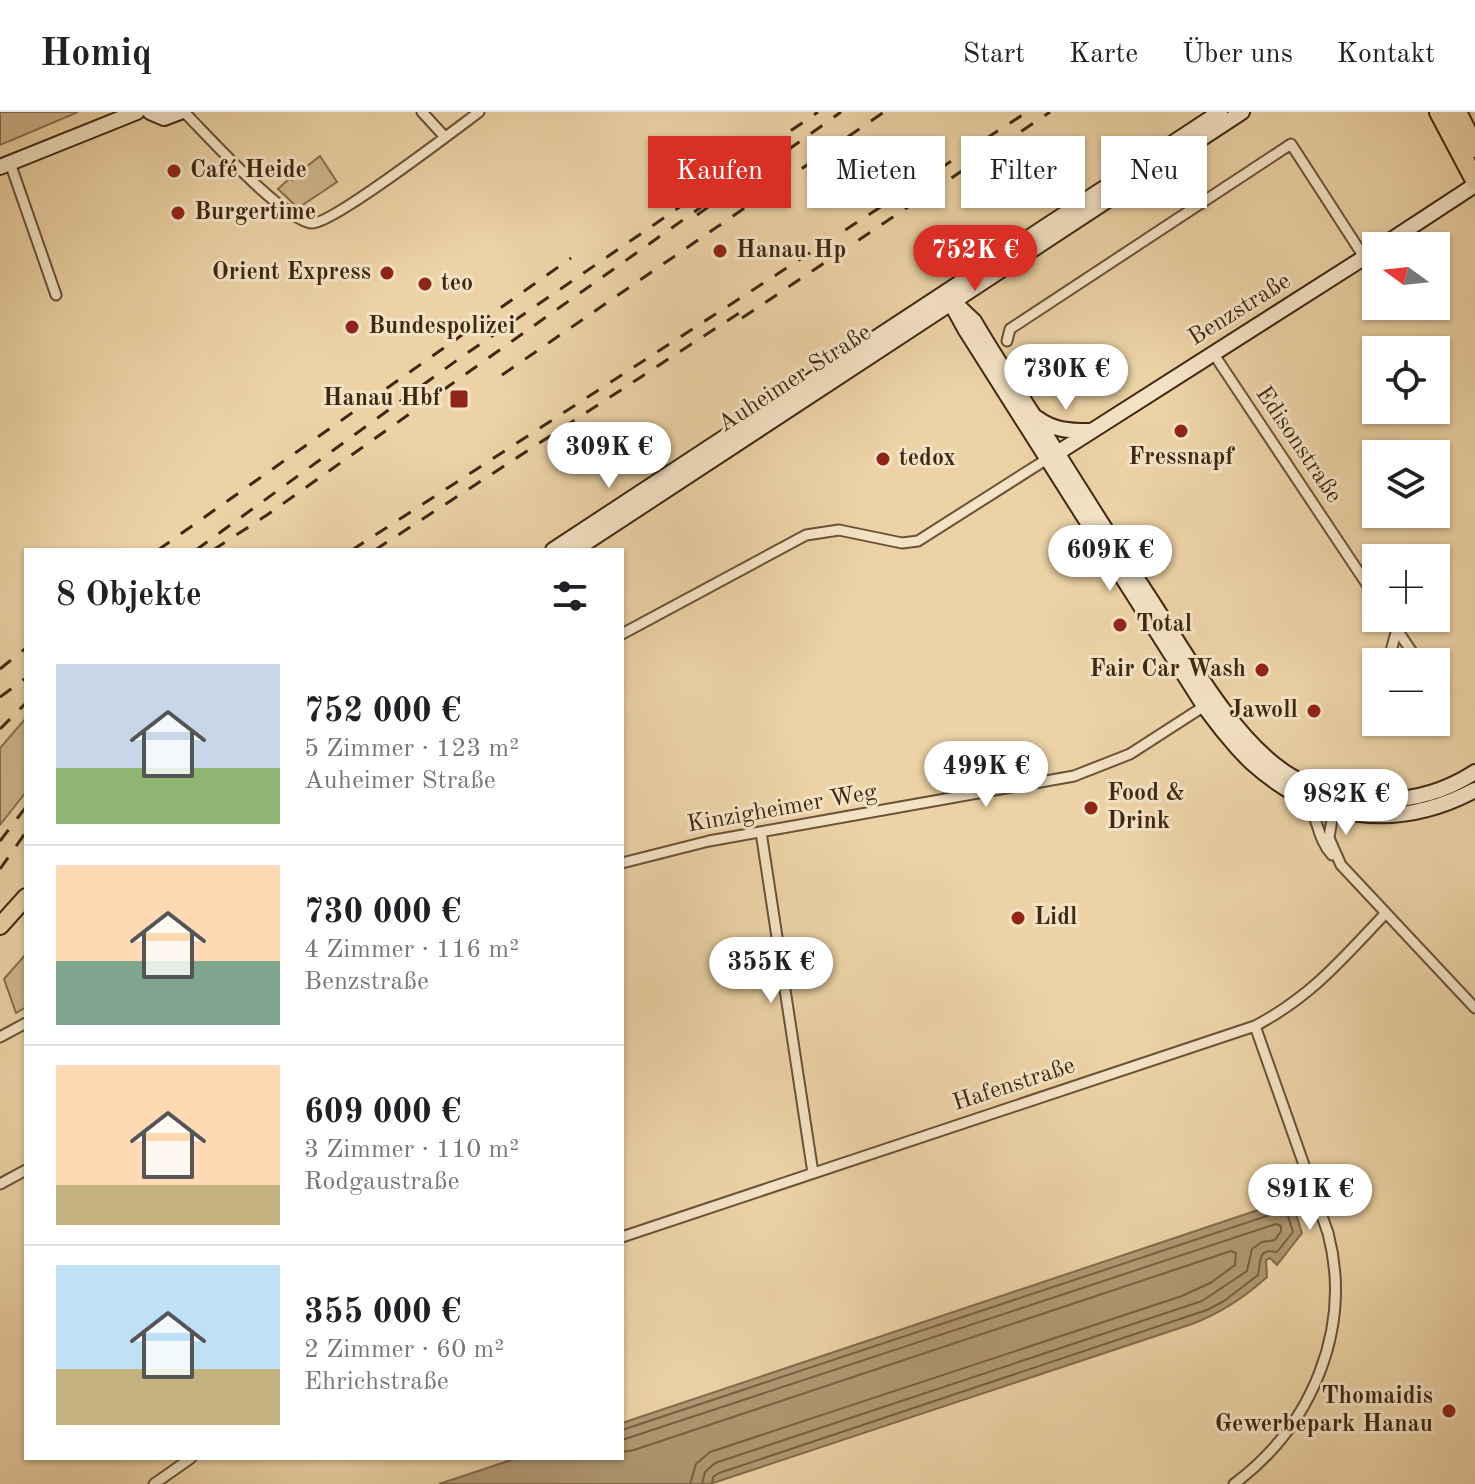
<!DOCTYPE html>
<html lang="de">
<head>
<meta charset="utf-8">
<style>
  body { margin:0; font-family:"Old Standard TT",serif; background:#f6f6f6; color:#202124; height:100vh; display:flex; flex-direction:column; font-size:30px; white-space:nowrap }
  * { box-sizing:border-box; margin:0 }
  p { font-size:26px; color:#757577 }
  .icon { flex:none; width:44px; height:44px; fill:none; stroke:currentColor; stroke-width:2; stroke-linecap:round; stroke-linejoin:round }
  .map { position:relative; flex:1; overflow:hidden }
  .sheet { position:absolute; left:24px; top:436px; width:600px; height:912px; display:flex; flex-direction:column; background:#fff; border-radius:0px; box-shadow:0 2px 6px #0004 }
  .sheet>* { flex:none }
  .guide { position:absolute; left:648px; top:24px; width:706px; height:72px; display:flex; gap:16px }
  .needle { width:52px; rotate:285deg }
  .controls { position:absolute; left:1362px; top:120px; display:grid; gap:16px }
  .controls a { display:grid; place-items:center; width:88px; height:88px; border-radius:0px; background:#fff; box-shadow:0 2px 6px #0004; font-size:40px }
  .price { position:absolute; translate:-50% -68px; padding:0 18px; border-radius:28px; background:#fff; color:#222; font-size:26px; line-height:52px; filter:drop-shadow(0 2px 4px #0008) }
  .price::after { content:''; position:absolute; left:50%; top:48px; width:24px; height:18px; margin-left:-12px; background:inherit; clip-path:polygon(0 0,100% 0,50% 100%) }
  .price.active { background:#d93025; color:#fff }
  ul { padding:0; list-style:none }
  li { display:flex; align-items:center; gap:24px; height:200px; padding:0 32px }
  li+li { border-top:2px solid #e0e0e0 }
  li span { display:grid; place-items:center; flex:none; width:224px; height:160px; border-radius:0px; color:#555 }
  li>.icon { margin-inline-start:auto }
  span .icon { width:96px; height:96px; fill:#fffc; stroke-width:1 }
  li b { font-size:34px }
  h2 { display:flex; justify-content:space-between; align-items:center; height:96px; padding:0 32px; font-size:34px }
  .chip { padding:0 28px; border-radius:0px; background:#fff; box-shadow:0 2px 6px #0004; font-size:28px; line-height:72px }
  .chip.active { background:#d93025; color:#fff }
  header { display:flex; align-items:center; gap:48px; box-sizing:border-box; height:112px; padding:0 40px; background:#fff; border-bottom:2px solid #e0e0e0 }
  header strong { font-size:38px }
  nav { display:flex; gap:44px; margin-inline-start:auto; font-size:28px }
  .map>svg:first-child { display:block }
  .green { fill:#cfb58c; stroke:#876e4f; stroke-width:2 }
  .water { fill:#b19873; stroke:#836b4c; stroke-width:2 }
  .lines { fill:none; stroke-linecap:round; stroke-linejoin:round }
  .shore { stroke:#786042; stroke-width:2 }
  .street-casing { stroke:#6a5237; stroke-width:13 }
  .secondary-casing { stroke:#3f2812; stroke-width:18 }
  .primary-casing { stroke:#3f2812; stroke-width:20 }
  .highway-casing { stroke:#3f2812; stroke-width:22 }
  .street { stroke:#f3e2c4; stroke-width:9 }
  .secondary { stroke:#f3e2c4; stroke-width:14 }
  .primary { stroke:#ecd2a5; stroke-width:16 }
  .highway { stroke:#ecd2a5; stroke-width:18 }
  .rail { stroke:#3f2812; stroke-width:3; stroke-dasharray:14 14; stroke-linecap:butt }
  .poi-dot { fill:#8f2418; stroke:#f3e2c4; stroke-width:3 }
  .labels { text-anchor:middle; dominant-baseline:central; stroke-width:6; stroke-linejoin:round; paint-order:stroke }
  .poi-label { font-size:24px; font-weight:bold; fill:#3f2812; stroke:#f3e2c4; text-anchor:start }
  .street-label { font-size:24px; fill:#3f2812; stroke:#f3e2c4 }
</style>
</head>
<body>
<header>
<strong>Homiq</strong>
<nav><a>Start</a><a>Karte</a><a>Über uns</a><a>Kontakt</a></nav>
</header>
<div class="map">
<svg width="1475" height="1372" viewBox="0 0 1475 1372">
  <rect width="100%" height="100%" fill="#ecd2a5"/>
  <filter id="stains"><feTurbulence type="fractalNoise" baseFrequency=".0025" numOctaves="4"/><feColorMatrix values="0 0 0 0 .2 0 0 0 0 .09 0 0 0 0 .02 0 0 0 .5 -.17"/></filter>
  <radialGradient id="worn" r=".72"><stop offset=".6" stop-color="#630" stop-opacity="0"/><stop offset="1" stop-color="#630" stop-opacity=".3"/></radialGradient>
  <path class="green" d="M 0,0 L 78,0 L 0,33 Z
    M 320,44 L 337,70 L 298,96 L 278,77 L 290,66 L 292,68 L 301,62 L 301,59 Z
    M 26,606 L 26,680 L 0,713 L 0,636 Z
    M 26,842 L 26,895 L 16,901 L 4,867 Z"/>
  <path class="water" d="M 1291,1087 L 1302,1121 L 1277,1153 L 1270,1146 L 1266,1148 L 1267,1165 C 1244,1186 1221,1201 1192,1212 L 710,1372 L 439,1372 L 517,1346 L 622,1346 L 622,1311 Z"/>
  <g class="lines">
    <path class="shore" d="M 622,1318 L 1282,1099 L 1287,1101 L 1293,1120 L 1277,1140 C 1257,1136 1261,1149 1258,1163 L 1224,1189 L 1207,1198 L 719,1361 L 713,1365 L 712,1372
      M 622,1328 L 1276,1112 L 1281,1114 L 1281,1119 L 1275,1128 L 1262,1130 L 1252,1137 L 1247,1159 L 1202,1189 L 715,1351 L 705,1360 L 702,1372
      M 622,1340 L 634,1338 L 1231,1139 L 1236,1141 L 1235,1153 L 1212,1170 L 1182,1184 L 710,1340 L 696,1352 L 690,1372"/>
    <g class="street-casing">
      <path id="street" d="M 184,0 C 208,24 283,108 312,111 C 331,113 456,17 479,0
        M 422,0 L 445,25
        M 10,51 L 56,183
        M 1007,229 L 1010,217 L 1291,32 L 1364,145
        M 1213,241 L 1376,486
        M 1389,506 L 1412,540 L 1413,550
        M 622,522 L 806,423 L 839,418 L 902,431 L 918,429 L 1047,347
        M 1388,550 L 1397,517
        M 1306,689 C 1319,706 1316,725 1332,743
        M 1334,694 L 1329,726 L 1341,753 L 1475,896
        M 761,720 L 813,1061
        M 622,751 L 709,729 L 1074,664 L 1130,642 L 1206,593
        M 0,925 L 26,911
        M 0,1072 L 26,1058
        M 622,1125 L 1255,914 C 1312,884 1342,847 1385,802
        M 154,1372 L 191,1346
        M 1234,1372 C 1312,1314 1353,1216 1328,1121 L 1255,914"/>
    </g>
    <g class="secondary-casing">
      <path id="secondary" d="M 150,0 L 164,6 L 180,0
        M 0,55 L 137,0
        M 1382,134 L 1475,73
        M 957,173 L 953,195 L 965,217 L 1204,594 C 1219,614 1234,634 1252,651 C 1317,710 1398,719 1475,678
        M 934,188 L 955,191 L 974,209 C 992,240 1012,270 1032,301 C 1071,363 1109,424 1149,485 C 1186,541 1230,624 1286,661 C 1343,698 1418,697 1475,660
        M 1037,306 C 1053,318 1069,319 1089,319
        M 1051,345 L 1376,138
        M 553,438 L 1220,0
        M 575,438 L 1242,0"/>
    </g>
    <g class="primary-casing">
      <path id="primary" d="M 0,814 L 26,785"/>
    </g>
    <g class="highway-casing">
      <path id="highway" d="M 1439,0 L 1475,68
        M 1457,0 L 1475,36"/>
    </g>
    <use href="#street" class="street"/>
    <use href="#secondary" class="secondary"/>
    <use href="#primary" class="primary"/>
    <use href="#highway" class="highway"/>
    <path class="rail" d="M 697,103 L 841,0
      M 742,206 L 1050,0
      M 502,263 L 884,0
      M 158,438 L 571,146
      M 196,438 L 460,246 L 818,0
      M 213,438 L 267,403 L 704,93
      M 352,438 L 1027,0
      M 375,438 L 750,194
      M 0,557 L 26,536
      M 0,585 L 26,566
      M 0,617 L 26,591
      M 0,729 L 26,695
      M 0,757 L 26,720"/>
  </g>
  <g class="poi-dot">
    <circle cx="174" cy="59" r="8"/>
    <circle cx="178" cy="101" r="8"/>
    <circle cx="720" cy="139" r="8"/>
    <circle cx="387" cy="161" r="8"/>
    <circle cx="425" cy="172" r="8"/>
    <circle cx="352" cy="215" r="8"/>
    <rect x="449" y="277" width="20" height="20" rx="4"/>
    <circle cx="1181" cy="319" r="8"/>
    <circle cx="883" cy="347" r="8"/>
    <circle cx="1120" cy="513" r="8"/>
    <circle cx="1262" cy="558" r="8"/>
    <circle cx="1314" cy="599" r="8"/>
    <circle cx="1091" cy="696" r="8"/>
    <circle cx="1018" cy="806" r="8"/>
    <circle cx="1449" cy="1299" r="8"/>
  </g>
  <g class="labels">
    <g class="poi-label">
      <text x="190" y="59">Café Heide</text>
      <text x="194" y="101">Burgertime</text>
      <text x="736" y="139">Hanau Hp</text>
      <text x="371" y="161" text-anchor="end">Orient Express</text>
      <text x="441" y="172">teo</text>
      <text x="368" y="215">Bundespolizei</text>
      <text x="441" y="287" text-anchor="end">Hanau Hbf</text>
      <text x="1181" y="346" text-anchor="middle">Fressnapf</text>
      <text x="899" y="347">tedox</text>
      <text x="1136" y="513">Total</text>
      <text x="1246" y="558" text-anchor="end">Fair Car Wash</text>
      <text x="1298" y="599" text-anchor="end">Jawoll</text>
      <text x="1107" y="682">Food &amp;<tspan x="1107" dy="28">Drink</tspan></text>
      <text x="1034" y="806">Lidl</text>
      <text x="1433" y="1285" text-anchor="end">Thomaidis<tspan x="1433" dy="28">Gewerbepark Hanau</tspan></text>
    </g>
    <g class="street-label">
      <text transform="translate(1240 198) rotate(-32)">Benzstraße</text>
      <text transform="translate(795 267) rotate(-33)">Auheimer Straße</text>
      <text transform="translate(1298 333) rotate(56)">Edisonstraße</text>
      <text transform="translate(782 697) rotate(-10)">Kinzigheimer Weg</text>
      <text transform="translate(1014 973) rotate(-18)">Hafenstraße</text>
    </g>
  </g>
  <rect width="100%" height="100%" filter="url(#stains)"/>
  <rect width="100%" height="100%" fill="url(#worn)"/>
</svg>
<div class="controls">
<a><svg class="needle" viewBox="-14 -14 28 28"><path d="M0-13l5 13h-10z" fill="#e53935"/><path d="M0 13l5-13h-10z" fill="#757577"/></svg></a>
<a><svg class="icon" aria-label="locate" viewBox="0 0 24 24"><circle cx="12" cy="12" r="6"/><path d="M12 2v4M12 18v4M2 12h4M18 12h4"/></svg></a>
<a><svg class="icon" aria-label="layers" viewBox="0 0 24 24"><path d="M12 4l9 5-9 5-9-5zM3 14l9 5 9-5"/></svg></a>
<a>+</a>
<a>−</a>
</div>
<b class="price active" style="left:975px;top:181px">752K €</b>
<b class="price" style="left:1066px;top:300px">730K €</b>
<b class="price" style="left:609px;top:378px">309K €</b>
<b class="price" style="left:1110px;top:481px">609K €</b>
<b class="price" style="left:986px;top:697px">499K €</b>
<b class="price" style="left:1346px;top:725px">982K €</b>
<b class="price" style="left:771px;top:893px">355K €</b>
<b class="price" style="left:1310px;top:1120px">891K €</b>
<div class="guide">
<a class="chip active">Kaufen</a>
<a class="chip">Mieten</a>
<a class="chip">Filter</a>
<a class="chip">Neu</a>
</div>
<section class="sheet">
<h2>8 Objekte<svg class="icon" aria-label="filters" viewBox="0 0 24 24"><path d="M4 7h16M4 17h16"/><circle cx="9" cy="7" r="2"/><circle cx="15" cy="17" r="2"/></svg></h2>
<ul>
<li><span style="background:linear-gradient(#c9d6e8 65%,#8fb573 0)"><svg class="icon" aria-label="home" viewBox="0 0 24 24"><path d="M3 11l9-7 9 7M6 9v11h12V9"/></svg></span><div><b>752 000 €</b><p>5 Zimmer · 123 m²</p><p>Auheimer Straße</p></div></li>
<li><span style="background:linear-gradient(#ffd9b3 60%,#7fa58c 0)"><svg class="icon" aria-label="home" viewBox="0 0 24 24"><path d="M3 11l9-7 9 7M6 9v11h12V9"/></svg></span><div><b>730 000 €</b><p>4 Zimmer · 116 m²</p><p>Benzstraße</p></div></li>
<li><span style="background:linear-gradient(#ffd9b3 75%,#c2b280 0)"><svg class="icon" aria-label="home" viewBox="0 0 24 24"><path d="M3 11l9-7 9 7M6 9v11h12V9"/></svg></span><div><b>609 000 €</b><p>3 Zimmer · 110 m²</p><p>Rodgaustraße</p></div></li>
<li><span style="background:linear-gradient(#bfe0f5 65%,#c2b280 0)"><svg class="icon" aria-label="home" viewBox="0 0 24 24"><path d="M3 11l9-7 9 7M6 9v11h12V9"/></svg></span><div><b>355 000 €</b><p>2 Zimmer · 60 m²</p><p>Ehrichstraße</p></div></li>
</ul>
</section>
</div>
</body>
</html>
